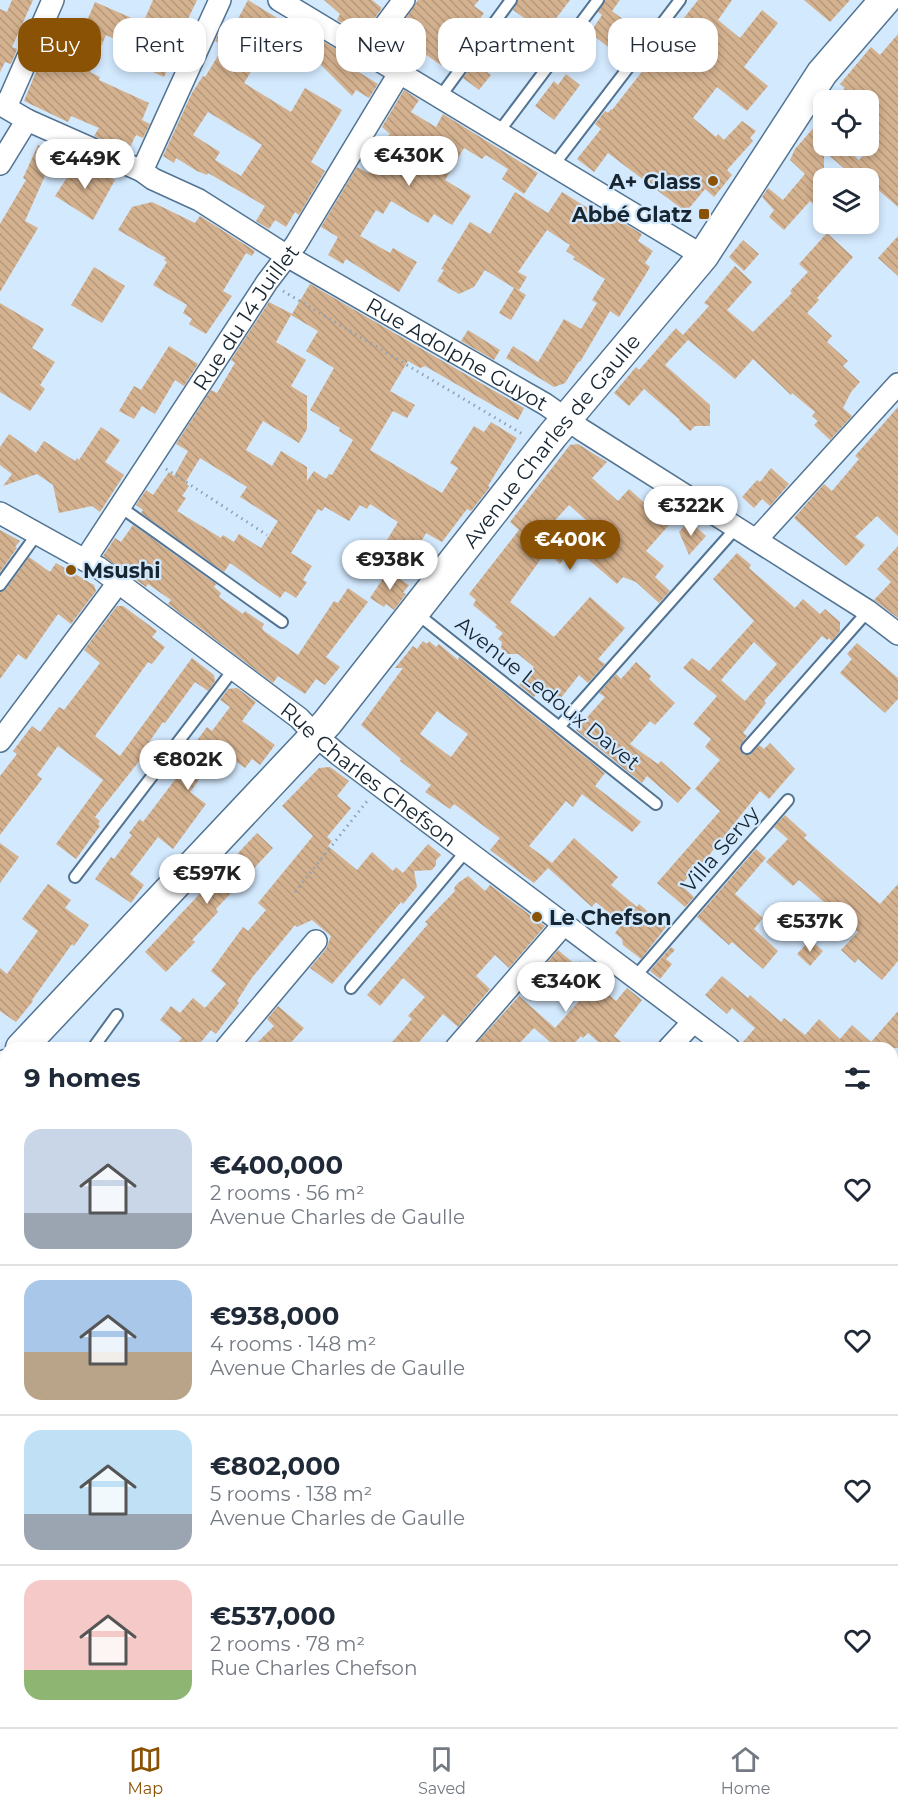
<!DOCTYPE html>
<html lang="en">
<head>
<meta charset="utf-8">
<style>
  body { margin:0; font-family:Montserrat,sans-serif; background:#f2f2f3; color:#1f2937; height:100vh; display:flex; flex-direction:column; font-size:22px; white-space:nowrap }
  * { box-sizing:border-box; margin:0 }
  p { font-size:20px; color:#747a83 }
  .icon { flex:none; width:33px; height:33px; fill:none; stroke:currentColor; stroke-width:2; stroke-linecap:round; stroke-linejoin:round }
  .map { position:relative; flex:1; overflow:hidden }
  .side { position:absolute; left:0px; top:1042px; width:898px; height:686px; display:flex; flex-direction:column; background:#fff; border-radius:18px 18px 0 0; box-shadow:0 3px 9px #0003 }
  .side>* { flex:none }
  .guide { position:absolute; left:18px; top:18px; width:862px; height:54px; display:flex; gap:12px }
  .buttons { position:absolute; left:813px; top:90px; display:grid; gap:12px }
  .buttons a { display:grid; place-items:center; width:66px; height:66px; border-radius:12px; background:#fff; box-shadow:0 3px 9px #0003; font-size:30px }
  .price { position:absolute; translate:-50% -51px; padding:0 14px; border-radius:21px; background:#fff; color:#222; font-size:20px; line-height:39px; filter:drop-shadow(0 2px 3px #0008) }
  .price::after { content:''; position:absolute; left:50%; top:36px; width:18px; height:14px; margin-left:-9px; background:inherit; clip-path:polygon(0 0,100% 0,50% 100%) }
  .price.current { background:#8a5205; color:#fff }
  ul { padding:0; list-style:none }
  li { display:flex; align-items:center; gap:18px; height:150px; padding:0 24px }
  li+li { border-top:2px solid #e0e1e3 }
  li span { display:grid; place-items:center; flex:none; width:168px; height:120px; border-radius:18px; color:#555 }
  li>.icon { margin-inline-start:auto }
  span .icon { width:72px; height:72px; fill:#fffc; stroke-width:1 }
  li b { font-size:26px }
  h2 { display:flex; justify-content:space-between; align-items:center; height:72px; padding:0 24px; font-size:26px }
  .tag { padding:0 21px; border-radius:18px; background:#fff; box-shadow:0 3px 9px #0003; font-size:21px; line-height:54px }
  .tag.current { background:#8a5205; color:#fff }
  .menu { display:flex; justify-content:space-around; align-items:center; height:84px; border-top:2px solid #e0e1e3; background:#fff; font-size:16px; color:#747a83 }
  .menu a { display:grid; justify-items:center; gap:3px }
  .menu .current { color:#8a5205 }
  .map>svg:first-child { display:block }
  .building { fill:url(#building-back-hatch); fill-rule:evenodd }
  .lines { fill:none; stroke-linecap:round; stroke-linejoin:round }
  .lane-casing { stroke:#527492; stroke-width:14 }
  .street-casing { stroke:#527492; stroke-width:24 }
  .secondary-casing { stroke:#527492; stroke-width:33 }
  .path { stroke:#90a3b5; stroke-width:3; stroke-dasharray:1.5 4.5; stroke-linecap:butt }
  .lane { stroke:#fff; stroke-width:10 }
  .street { stroke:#fff; stroke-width:21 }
  .secondary { stroke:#fff; stroke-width:30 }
  .poi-dot { fill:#8a5205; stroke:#d3e9fe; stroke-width:2 }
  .labels { text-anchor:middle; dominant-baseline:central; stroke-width:4.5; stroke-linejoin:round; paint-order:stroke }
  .poi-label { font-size:21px; font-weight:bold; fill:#182632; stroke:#d3e9fe; text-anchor:end }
  .street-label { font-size:21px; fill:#182632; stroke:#d3e9fe }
</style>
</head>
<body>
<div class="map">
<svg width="898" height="1727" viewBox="0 0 898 1727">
  <defs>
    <pattern id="building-back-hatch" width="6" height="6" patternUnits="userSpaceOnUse" patternTransform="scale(1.5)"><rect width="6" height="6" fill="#d4b18f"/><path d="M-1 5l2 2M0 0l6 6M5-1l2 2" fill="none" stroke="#b5987c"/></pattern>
  </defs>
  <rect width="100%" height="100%" fill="#d3e9fe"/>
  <path class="building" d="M 12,0 L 33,0 L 12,47 L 17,49 L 11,64 L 5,62 L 0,72 L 0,9 L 7,12 Z
    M 153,0 L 197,0 L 187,21 L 192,23 L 184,42 L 180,40 L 164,77 L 151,71 L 156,58 L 106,35 L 90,72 L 100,77 L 99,80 L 149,103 L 142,120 L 150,124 L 143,138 L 136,135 L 128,151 L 94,136 L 99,128 L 71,116 L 68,122 L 24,101 L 41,60 L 46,63 L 55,43 L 65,47 L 68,40 L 77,44 L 95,2 L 143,23 Z
    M 248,0 L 321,45 L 323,41 L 361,64 L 357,71 L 378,84 L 369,98 L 356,90 L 352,96 L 319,63 L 300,52 L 297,59 L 268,44 L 244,83 L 291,112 L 305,88 L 342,110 L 311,162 L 325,171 L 299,215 L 295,212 L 286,227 L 275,220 L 269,229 L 256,221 L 265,206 L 208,173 L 207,175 L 197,171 L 176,158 L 174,163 L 163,156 L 192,93 L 203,76 L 205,77 L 224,46 L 215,41 L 222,26 L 231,32 ZM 208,112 L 262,145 L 241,176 L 215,160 L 220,152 L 193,135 Z
    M 324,0 L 372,0 L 382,8 L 364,33 L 359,34 L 337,20 L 340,14 Z
    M 418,0 L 479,0 L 474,6 L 484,13 L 463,42 L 468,46 L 451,69 L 443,64 L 442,66 L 415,47 L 422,38 L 402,24 Z
    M 518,0 L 570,0 L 541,38 L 552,47 L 534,71 L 507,52 L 530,22 L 513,10 Z
    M 605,0 L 620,0 L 612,11 L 639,31 L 620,56 L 590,33 L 602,15 L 598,12 Z
    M 698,0 L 732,0 L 718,20 L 740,38 L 762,10 L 778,23 L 744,67 L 768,86 L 747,111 L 717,87 L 693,118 L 716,137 L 718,134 L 724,140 L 742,121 L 756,131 L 750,138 L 753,141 L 727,170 L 732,175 L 714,197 L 705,189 L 686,212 L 608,153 L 594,172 L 577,159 L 601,129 L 595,124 L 605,111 L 608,113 L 611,109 L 612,110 Z
    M 804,0 L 850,0 L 830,22 Z
    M 898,34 L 898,207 L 868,181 L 868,178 L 855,178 L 824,151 L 824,215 L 810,201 L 784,230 L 769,217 L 774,210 L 762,197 L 768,188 L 783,200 L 805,174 L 790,160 L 795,149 L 824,116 L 824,146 L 843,146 L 859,160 L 878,139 L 868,130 L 868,100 L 834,100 L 845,88 L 840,84 L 871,47 L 880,55 Z
    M 480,55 L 489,62 L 483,69 L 491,75 L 479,90 L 463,78 Z
    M 566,74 L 580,85 L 554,120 L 535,106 L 554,81 L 558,85 Z
    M 404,90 L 419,100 L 411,112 L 436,127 L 443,114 L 538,173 L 524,194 L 502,179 L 508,169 L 486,155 L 482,159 L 464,148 L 445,180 L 471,196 L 452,225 L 434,214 L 428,223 L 391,201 L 383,214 L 376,210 L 360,236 L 390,253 L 393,248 L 417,262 L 399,292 L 346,259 L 343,264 L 328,255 L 338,237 L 321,227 L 357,167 L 368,173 L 386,144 L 383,142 L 390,134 L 382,127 Z
    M 38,145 L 55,153 L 25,221 L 38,228 L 0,292 L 0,224 L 26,180 L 23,178 Z
    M 77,162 L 115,180 L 93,220 L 55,196 Z
    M 515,192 L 548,213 L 562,192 L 607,220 L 610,215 L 642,234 L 638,241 L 653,251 L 645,263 L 650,267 L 646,274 L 619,317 L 610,311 L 580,362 L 579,361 L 565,383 L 557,386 L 554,387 L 506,358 L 513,346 L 538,362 L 564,319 L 581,329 L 597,303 L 592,300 L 605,279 L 573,259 L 575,257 L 566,251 L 570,245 L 547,230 L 518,272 L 527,277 L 519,290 L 515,288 L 526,295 L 511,320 L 499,313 L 514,288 L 485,270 L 474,287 L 459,294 L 437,281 L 444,270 L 441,269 L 470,222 L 490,234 Z
    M 152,202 L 195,223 L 200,216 L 255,251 L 252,256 L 246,253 L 223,291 L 232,296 L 206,334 L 189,324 L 192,319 L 183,313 L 187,305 L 153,285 L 167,262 L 164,260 L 166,258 L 118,230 L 132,207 Z
    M 827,233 L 853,257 L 817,298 L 819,300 L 807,313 L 832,336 L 827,342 L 848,361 L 843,366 L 860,382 L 851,392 L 843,408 L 852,416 L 830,440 L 814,425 L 818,421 L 812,416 L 815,412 L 792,393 L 791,395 L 753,359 L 735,379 L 688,340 L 665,365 L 710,405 L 710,426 L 695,426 L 690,431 L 679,421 L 680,420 L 644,389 L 629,406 L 614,393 L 636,367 L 639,370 L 676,328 L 683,335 L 709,306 L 704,303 L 735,266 L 752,282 L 727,310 L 753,332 L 792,293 L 790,291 L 808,272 L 799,264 Z
    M 898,236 L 898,276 L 878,258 Z
    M 743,240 L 759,254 L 744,271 L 729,257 Z
    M 94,267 L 125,286 L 102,323 L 71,305 Z
    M 310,284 L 524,408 L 518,420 L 425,366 L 420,368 L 408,361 L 390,391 L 415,405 L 407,418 L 393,411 L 370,450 L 442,493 L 458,468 L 450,463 L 474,426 L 484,432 L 491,422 L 517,438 L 488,486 L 490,487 L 471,511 L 467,509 L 442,542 L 426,533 L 413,556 L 387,540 L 398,522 L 370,504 L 367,509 L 360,505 L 349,521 L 325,507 L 322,511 L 318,509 L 291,553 L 312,566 L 303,580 L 307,582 L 296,598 L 285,591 L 280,598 L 230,563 L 224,572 L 141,513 L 143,510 L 136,505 L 146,490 L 153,495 L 169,472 L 174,476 L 188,451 L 176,444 L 211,390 L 217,393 L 235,363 L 231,360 L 269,302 L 292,314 ZM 291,315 L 318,331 L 306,351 L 334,368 L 310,410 L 340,428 L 339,431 L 353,440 L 332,475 L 329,474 L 326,479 L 314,471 L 307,481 L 307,467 L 281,451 L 272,466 L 246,450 L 263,421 L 299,443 L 307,429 L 307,396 L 291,386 L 306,360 L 276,342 ZM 200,458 L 247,487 L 240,497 L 278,521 L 261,548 L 239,534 L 234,542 L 223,535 L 221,538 L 177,511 L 186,498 L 182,496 L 189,486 L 185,483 Z
    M 0,303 L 44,329 L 32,348 L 55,362 L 40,385 L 45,389 L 30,411 L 0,392 Z
    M 468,330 L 500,350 L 494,360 L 461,341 Z
    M 169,346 L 198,364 L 184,386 L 175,380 L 155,414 L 142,406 L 134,419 L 119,411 L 134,386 L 141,390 Z
    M 898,407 L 898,536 L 877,516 L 855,537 L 865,545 L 846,566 L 794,518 L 824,484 L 832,491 L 859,459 L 855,456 Z
    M 101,427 L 120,440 L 105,462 L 124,475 L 100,512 L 92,506 L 59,513 L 53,485 L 37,474 L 3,486 L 12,474 L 0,465 L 0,447 L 9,434 L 36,453 L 44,441 L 75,461 L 77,458 L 79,460 Z
    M 578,444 L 607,462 L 592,478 L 618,501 L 629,489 L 669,525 L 646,551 L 664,566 L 655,577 L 670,591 L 659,603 L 636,582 L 623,577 L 617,584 L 590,561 L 574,547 L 593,526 L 569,505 L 548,528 L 572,549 L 560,564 L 546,552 L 510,602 L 554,637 L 590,597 L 625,628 L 598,659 L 605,664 L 588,683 L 579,675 L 560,699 L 543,686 L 534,697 L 519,685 L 534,667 L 518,654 L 507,654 L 501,648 L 502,642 L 498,639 L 503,633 L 495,627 L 497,625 L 473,605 L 476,600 L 469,594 L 519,530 L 510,522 L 570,445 Z
    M 771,468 L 789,484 L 770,506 L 762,499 L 754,508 L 742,497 L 757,480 L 760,482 Z
    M 689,521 L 706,536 L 689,555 L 679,532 Z
    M 133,525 L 216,584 L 214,587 L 221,593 L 219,597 L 243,614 L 245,611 L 264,624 L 262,628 L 264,631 L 298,655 L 334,601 L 338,603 L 348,588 L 368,602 L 326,657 L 340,667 L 325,685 L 316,679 L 305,694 L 278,676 L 273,683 L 168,604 L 171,600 L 148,584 L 146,587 L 103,556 L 115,538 L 121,542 Z
    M 0,530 L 20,541 L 15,547 L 17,548 L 0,572 Z
    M 898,546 L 898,618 L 874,600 L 891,582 L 877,569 Z
    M 737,553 L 751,565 L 749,568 L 795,608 L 803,599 L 820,614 L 825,609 L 840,622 L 840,631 L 832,641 L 829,638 L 827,640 L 822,636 L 764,701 L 766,703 L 743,733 L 747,736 L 740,746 L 743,754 L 750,755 L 759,745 L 764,749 L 770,743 L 795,769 L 769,799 L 760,791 L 710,854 L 681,885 L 694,897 L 685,907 L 657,883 L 720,811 L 695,789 L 720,760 L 705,747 L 711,739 L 693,724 L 717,696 L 683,668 L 692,658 L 709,671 L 754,621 L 713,579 ZM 754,642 L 777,664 L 745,701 L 721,680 Z
    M 29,557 L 50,572 L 56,563 L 94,585 L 96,591 L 71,624 L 58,614 L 26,660 L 18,654 L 0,679 L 0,592 L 6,589 Z
    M 388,571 L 409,585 L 403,593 L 406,594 L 394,610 L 386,604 L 384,607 L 370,598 Z
    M 117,606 L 123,606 L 157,631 L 152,637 L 165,647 L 152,664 L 148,662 L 95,736 L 120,756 L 192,658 L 214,675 L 215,681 L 208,691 L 195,682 L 165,723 L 163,722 L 145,748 L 148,750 L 95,817 L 100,821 L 98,824 L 100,826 L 76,859 L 56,844 L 103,780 L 58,746 L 37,775 L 42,779 L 0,835 L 0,776 L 17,754 L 13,751 L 32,726 L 40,732 L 59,707 L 64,710 L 100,663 L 84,650 Z
    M 423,641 L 427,644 L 429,641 L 436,647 L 439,644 L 458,660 L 459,657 L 605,773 L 595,786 L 641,822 L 632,832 L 582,794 L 573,807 L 566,801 L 529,846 L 552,863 L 574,838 L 618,877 L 611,885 L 637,907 L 639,904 L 666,927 L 641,959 L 623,945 L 622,939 L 615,933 L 622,924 L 596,902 L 592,907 L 548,868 L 534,883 L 490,850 L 500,838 L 454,804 L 450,809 L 425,792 L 431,785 L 400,761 L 401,759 L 361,725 L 403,668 L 395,668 L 413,646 L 417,649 ZM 437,711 L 468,734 L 451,757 L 420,734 Z
    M 857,643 L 898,678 L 898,699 L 885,713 L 840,673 L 852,659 L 847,654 Z
    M 636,662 L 651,676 L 649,679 L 675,703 L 655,725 L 650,721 L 630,744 L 658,764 L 661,761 L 691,788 L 678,803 L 647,776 L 642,783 L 576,730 L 605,697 L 599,693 L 616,674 L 621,679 Z
    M 237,688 L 256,702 L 242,721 L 275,745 L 260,765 L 252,759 L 245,768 L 234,760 L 225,773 L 211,763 L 190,792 L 206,804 L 173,849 L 158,837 L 130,874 L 144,885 L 131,903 L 95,879 L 111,857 L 114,859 L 132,835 L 129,833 L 140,819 L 143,822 L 183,769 L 178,766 L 207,727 L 212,731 L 230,707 L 220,700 L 228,689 Z
    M 330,767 L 349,781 L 337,796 L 351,808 L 327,837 L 332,841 L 328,846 L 357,870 L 372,852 L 393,871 L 396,867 L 403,873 L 428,844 L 441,855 L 436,860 L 436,865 L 432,870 L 414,871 L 417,887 L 403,904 L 401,902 L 332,984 L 310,968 L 326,949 L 331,936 L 312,920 L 297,927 L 295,925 L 251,979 L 237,1001 L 239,1003 L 216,1034 L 211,1030 L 196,1048 L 173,1048 L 182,1038 L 160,1020 L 171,1006 L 180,1013 L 193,998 L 205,1008 L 226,984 L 211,971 L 243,927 L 248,931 L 266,910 L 258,903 L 313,836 L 282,806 L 319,768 Z
    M 785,815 L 807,835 L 804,838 L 880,904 L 898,884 L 898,961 L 882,980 L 858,959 L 855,963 L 841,950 L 858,932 L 799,880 L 793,886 L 766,862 L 788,839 L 774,827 Z
    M 257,833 L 273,848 L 216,909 L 218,912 L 192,940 L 195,942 L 166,972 L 145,952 Z
    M 0,843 L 19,857 L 0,883 Z
    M 756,849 L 766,858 L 735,894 L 763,918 L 754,929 L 778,951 L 763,969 L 732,942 L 729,945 L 697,917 Z
    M 468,876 L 485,891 L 490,885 L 545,926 L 509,968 L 495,955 L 476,976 L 490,989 L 458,1027 L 443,1014 L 414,1048 L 387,1048 L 412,1019 L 408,1016 L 425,997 L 403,978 L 380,1006 L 367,995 L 428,924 L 425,922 L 455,891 L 454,888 L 458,883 Z
    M 48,884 L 71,900 L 65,908 L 89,925 L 74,946 L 72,944 L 32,1000 L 33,1001 L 16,1022 L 0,1011 L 0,968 L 7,974 L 38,931 L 22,919 Z
    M 810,940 L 823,951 L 810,966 L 797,954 Z
    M 671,947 L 675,950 L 666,959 L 672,964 L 660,979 L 650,971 Z
    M 558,950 L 576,965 L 580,961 L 597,975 L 592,980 L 616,1001 L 627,988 L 642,1000 L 614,1036 L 629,1048 L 605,1048 L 588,1033 L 583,1038 L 581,1036 L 570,1048 L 557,1048 L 534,1028 L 515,1048 L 472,1048 L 519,996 L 555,1028 L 580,1000 L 543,967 Z
    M 722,976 L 748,998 L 750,995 L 781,1022 L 784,1018 L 805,1035 L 819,1019 L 840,1039 L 852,1025 L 871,1042 L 898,1011 L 898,1048 L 751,1048 L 743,1042 L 755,1028 L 732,1008 L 727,1014 L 705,995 Z
    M 278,1006 L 304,1028 L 286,1048 L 252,1048 L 274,1026 L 267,1019 Z"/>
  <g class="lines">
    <g class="lane-casing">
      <path id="lane" d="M 440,97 L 511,0
        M 498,133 L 598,0
        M 553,166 L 680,0
        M 119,506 L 282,622
        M 0,585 L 37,534
        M 415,612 L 656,804
        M 559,727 L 736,528
        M 747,748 L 868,611
        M 75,877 L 233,670
        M 634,978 L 788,800
        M 351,988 L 467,850
        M 93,1048 L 117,1015
        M 0,1178 L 6,1170
        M 0,1502 L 6,1495
        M 892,1508 L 898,1502"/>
    </g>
    <g class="street-casing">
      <g id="street">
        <path d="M 279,0 L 703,256"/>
        <path d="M 366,51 L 404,0"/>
        <path id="s1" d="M 0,104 L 27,120 L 142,171 L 153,179 L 199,200 L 287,256 L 545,404 L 582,430 L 868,611 L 898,634"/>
        <path d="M 6,107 L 53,0"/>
        <path d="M 0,164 L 27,120"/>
        <path d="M 142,171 L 220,0"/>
        <path id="s2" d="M 0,513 L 99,568 L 299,718 L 316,736 L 339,755 L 729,1048"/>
        <path d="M 756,540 L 898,384"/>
        <path id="s3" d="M 85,560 L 267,282 L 296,244 L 400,72"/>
        <path d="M 0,741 L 118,583"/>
        <path d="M 226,1048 L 316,941"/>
        <path d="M 456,1048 L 564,924"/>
        <path d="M 669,1048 L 693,1022"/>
        <path d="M 892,1169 L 898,1175"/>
        <path d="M 0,1215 L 6,1218"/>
        <path d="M 0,1542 L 6,1547"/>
        <path d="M 218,1722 L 224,1727"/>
        <path d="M 519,1722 L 525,1727"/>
        <path d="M 761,1722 L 762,1727"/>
        <path d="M 892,1722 L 898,1726"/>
        <path d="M 637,1727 L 642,1722"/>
      </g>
    </g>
    <g class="secondary-casing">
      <g id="secondary">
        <path id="s4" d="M 21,1048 L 327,723 L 552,436 L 703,256 L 822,73 L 885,0"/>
        <path d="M 0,1071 L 6,1065"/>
        <path d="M 892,1144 L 898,1139"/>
        <path d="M 346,1727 L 350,1722"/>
      </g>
    </g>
    <path class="path" d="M 283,291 L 524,435
      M 166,469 L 267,535
      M 295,892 L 368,800"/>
    <use href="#lane" class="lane"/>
    <use href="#street" class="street"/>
    <use href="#secondary" class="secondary"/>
  </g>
  <g class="poi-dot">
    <circle cx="713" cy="181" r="6"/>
    <rect x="698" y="208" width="12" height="12" rx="3"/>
    <circle cx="71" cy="570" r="6"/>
    <circle cx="537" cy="917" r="6"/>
  </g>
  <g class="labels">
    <g class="poi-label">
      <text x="701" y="181">A+ Glass</text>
      <text x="692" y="214">Abbé Glatz</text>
      <text x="83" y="570" text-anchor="start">Msushi</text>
      <text x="549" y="917" text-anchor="start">Le Chefson</text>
    </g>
    <g class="street-label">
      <text stroke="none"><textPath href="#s3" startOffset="291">Rue du 14 Juillet</textPath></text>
      <text stroke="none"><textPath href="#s1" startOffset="522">Rue Adolphe Guyot</textPath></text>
      <text stroke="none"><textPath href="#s4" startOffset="807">Avenue Charles de Gaulle</textPath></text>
      <text transform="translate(548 693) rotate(39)">Avenue Ledoux Davet</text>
      <text stroke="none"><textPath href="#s2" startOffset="453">Rue Charles Chefson</textPath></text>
      <text transform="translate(720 849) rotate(-49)">Villa Servy</text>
    </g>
  </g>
</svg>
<div class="buttons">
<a><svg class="icon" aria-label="locate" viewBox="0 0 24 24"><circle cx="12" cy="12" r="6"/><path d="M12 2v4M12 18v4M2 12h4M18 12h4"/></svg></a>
<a><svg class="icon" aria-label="layers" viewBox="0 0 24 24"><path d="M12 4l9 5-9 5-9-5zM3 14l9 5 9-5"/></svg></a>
</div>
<b class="price" style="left:409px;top:187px">€430K</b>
<b class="price" style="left:85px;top:190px">€449K</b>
<b class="price" style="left:691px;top:537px">€322K</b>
<b class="price current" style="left:570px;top:571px">€400K</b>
<b class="price" style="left:390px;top:591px">€938K</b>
<b class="price" style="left:188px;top:791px">€802K</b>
<b class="price" style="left:207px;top:905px">€597K</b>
<b class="price" style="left:810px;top:953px">€537K</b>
<b class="price" style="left:566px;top:1013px">€340K</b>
<div class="guide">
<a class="tag current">Buy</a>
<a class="tag">Rent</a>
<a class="tag">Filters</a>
<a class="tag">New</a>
<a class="tag">Apartment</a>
<a class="tag">House</a>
</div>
<section class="side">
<h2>9 homes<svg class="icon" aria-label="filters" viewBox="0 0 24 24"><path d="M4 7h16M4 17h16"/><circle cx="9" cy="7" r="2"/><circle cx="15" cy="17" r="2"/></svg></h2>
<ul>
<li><span style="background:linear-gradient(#c9d6e8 70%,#9aa5b1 0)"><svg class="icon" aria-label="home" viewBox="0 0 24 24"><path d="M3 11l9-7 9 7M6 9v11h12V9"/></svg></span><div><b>€400,000</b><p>2 rooms · 56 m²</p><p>Avenue Charles de Gaulle</p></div><svg class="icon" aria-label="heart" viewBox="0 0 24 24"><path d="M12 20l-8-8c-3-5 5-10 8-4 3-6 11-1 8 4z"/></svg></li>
<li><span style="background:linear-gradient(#a9c7e8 60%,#b9a48a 0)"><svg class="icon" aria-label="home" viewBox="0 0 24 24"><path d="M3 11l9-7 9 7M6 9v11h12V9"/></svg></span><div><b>€938,000</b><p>4 rooms · 148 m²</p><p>Avenue Charles de Gaulle</p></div><svg class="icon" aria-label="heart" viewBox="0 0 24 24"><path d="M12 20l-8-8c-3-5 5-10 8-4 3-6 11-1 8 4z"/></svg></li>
<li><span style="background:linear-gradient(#bfe0f5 70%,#9aa5b1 0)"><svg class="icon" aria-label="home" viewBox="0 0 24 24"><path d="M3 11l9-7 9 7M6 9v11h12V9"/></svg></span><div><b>€802,000</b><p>5 rooms · 138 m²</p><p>Avenue Charles de Gaulle</p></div><svg class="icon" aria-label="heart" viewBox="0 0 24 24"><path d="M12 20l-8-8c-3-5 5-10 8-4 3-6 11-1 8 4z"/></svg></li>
<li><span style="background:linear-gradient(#f6c9c9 75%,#8fb573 0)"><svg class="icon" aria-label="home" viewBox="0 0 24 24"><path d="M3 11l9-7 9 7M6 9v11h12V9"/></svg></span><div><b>€537,000</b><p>2 rooms · 78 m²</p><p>Rue Charles Chefson</p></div><svg class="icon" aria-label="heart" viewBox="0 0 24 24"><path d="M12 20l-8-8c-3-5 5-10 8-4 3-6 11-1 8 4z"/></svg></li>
</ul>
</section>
</div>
<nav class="menu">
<a class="current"><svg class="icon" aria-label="map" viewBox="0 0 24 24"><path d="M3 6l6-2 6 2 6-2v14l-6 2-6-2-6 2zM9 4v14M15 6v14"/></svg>Map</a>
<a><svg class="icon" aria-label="saved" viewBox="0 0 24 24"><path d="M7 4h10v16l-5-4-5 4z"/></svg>Saved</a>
<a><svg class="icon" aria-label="home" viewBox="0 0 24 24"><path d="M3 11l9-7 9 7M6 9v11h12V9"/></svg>Home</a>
</nav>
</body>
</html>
